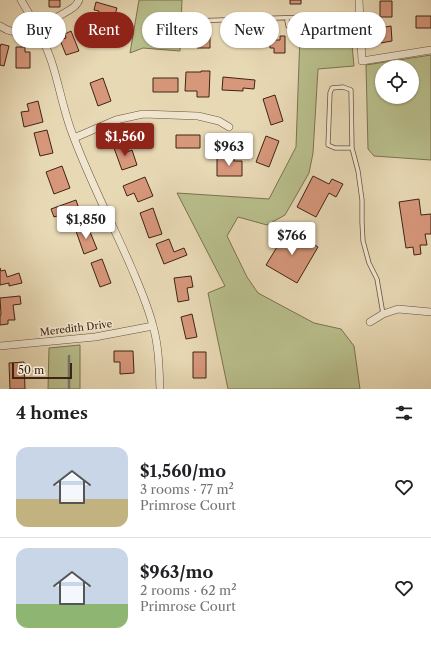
<!DOCTYPE html>
<html lang="en">
<head>
<meta charset="utf-8">
<style>
  body { margin:0; font-family:"Libre Caslon Text",serif; background:#f6f6f6; color:#202124; height:100vh; display:flex; flex-direction:column; font-size:15px; white-space:nowrap }
  * { box-sizing:border-box; margin:0 }
  p { font-size:13px; color:#757577 }
  .icon { flex:none; width:22px; height:22px; fill:none; stroke:currentColor; stroke-width:2; stroke-linecap:round; stroke-linejoin:round }
  .map { position:relative; height:389px; overflow:hidden }
  .side { display:flex; flex-direction:column; background:#fff; flex:1 }
  .side>* { flex:none }
  .banner { position:absolute; left:12px; top:12px; width:407px; height:36px; display:flex; gap:8px }
  .controls { position:absolute; left:375px; top:60px; display:grid; gap:8px }
  .controls a { display:grid; place-items:center; width:44px; height:44px; border-radius:50%; background:#fff; box-shadow:0 1px 3px #0004; font-size:20px }
  .scale { position:absolute; left:12px; bottom:10px; width:60px; box-sizing:border-box; padding-left:4px; border:2px solid #3f2413; border-top:0; font-size:11px; line-height:14px; white-space:nowrap; color:#3f2413; -webkit-text-stroke:3px #f0e6cf; paint-order:stroke }
  .price { position:absolute; translate:-50% -34px; padding:0 9px; border-radius:4px; background:#fff; color:#222; font-size:13px; line-height:26px; filter:drop-shadow(0 1px 2px #0008) }
  .price::after { content:''; position:absolute; left:50%; top:24px; width:12px; height:9px; margin-left:-6px; background:inherit; clip-path:polygon(0 0,100% 0,50% 100%) }
  .price.active { background:#8f2418; color:#fff }
  ul { padding:0; list-style:none }
  li { display:flex; align-items:center; gap:12px; height:100px; padding:0 16px }
  li+li { border-top:1px solid #e0e0e0 }
  li span { display:grid; place-items:center; flex:none; width:112px; height:80px; border-radius:12px; color:#555 }
  li>.icon { margin-inline-start:auto }
  span .icon { width:48px; height:48px; fill:#fffc; stroke-width:1 }
  li b { font-size:17px }
  h2 { display:flex; justify-content:space-between; align-items:center; height:48px; padding:0 16px; font-size:17px }
  .tag { padding:0 14px; border-radius:18px; background:#fff; box-shadow:0 1px 3px #0004; font-size:14px; line-height:36px }
  .tag.active { background:#8f2418; color:#fff }
  .map>svg:first-child { display:block }
  .green { fill:#b8bf8c; stroke:#7c7250; fill-rule:evenodd }
  .lines { fill:none; stroke-linecap:round; stroke-linejoin:round }
  .stream { stroke:#787c77; stroke-width:2.5 }
  .building { fill:#d7977b; stroke:#3f2413 }
  .service-casing { stroke:#69513c; stroke-width:5 }
  .minor-casing { stroke:#69513c; stroke-width:8 }
  .service { stroke:#f0e6cf; stroke-width:3.5 }
  .minor { stroke:#f0e6cf; stroke-width:7 }
  .labels { text-anchor:middle; dominant-baseline:central; stroke-width:3.5; stroke-linejoin:round; paint-order:stroke }
  .street-label { font-size:10px; fill:#3f2413; stroke:#f0e6cf }
</style>
</head>
<body>
<div class="map">
<svg width="431" height="389" viewBox="0 0 431 389">
  <rect width="100%" height="100%" fill="#e8d9b5"/>
  <filter id="stains"><feTurbulence type="fractalNoise" baseFrequency=".005" numOctaves="4"/><feColorMatrix values="0 0 0 0 .2 0 0 0 0 .09 0 0 0 0 .02 0 0 0 .5 -.17"/></filter>
  <radialGradient id="worn" r=".72"><stop offset=".6" stop-color="#630" stop-opacity="0"/><stop offset="1" stop-color="#630" stop-opacity=".3"/></radialGradient>
  <path class="green" d="M 139,0 L 182,0 L 180,51 L 143,48 L 130,53 Z
    M 300,35 L 351,35 L 354,66 L 318,69 L 313,153 L 309,173 L 285,215 L 267,225 L 238,217 L 227,236 L 247,277 L 258,293 L 314,323 L 341,329 L 354,346 L 360,389 L 228,389 L 208,293 L 225,286 L 177,193 L 269,199 L 296,147 Z
    M 431,55 L 431,160 L 374,156 L 368,149 L 366,65 ZM 382,67 L 412,67 L 412,97 L 382,97 Z
    M 80,345 L 80,389 L 48,389 L 49,348 Z"/>
  <g class="lines">
    <path class="stream" d="M 69,356 L 69,389"/>
  </g>
  <path class="building" d="M 49,0 L 60,0 L 60,7 L 49,7 Z
    M 290,0 L 301,0 L 301,4 L 290,4 Z
    M 380,1 L 392,1 L 392,17 L 380,17 Z
    M 96,2 L 117,8 L 113,22 L 97,18 L 99,11 L 94,10 Z
    M 416,16 L 431,16 L 431,28 L 416,28 Z
    M 90,21 L 100,30 L 88,42 L 78,32 Z
    M 391,26 L 392,41 L 381,43 L 379,28 Z
    M 71,31 L 79,51 L 66,55 L 60,40 L 66,38 L 65,34 Z
    M 197,32 L 210,32 L 210,48 L 197,48 Z
    M 280,36 L 285,36 L 285,53 L 274,53 L 274,48 L 270,48 L 270,40 L 280,40 Z
    M 1,44 L 9,46 L 4,66 L 0,65 L 0,47 Z
    M 16,47 L 25,47 L 25,52 L 30,52 L 30,68 L 16,68 Z
    M 201,71 L 210,71 L 209,97 L 197,97 L 197,91 L 185,91 L 186,72 L 201,72 Z
    M 223,77 L 255,80 L 254,89 L 243,88 L 243,91 L 222,90 Z
    M 103,78 L 111,101 L 98,106 L 90,83 Z
    M 153,78 L 178,78 L 178,92 L 153,92 Z
    M 275,95 L 283,121 L 271,125 L 263,99 Z
    M 38,101 L 43,122 L 24,127 L 21,112 L 29,111 L 27,104 Z
    M 47,130 L 53,153 L 40,156 L 34,133 Z
    M 176,135 L 200,135 L 200,148 L 176,148 Z
    M 266,136 L 279,141 L 269,167 L 256,162 Z
    M 124,144 L 127,152 L 132,150 L 137,165 L 122,170 L 114,148 Z
    M 217,158 L 234,158 L 234,161 L 242,161 L 242,176 L 217,176 Z
    M 62,166 L 70,188 L 54,194 L 46,172 Z
    M 313,176 L 329,184 L 332,179 L 343,184 L 336,197 L 329,193 L 316,217 L 297,207 Z
    M 145,177 L 153,196 L 138,202 L 134,193 L 127,196 L 123,186 Z
    M 419,199 L 421,215 L 431,214 L 431,234 L 425,234 L 427,245 L 420,245 L 421,254 L 414,255 L 413,247 L 406,248 L 399,202 Z
    M 76,200 L 83,221 L 71,225 L 66,213 L 54,217 L 51,209 Z
    M 153,208 L 162,234 L 149,238 L 140,213 Z
    M 88,227 L 97,249 L 84,254 L 76,231 Z
    M 288,229 L 318,247 L 297,283 L 266,265 Z
    M 169,239 L 174,252 L 184,248 L 187,255 L 164,264 L 156,244 Z
    M 102,259 L 111,283 L 100,287 L 91,263 Z
    M 0,268 L 1,271 L 5,270 L 7,277 L 19,273 L 22,283 L 9,286 L 9,283 L 0,285 Z
    M 191,276 L 193,287 L 187,288 L 189,300 L 178,302 L 174,278 Z
    M 20,296 L 21,304 L 13,305 L 15,320 L 8,320 L 8,324 L 0,325 L 0,315 L 1,315 L 0,298 Z
    M 192,314 L 197,337 L 186,339 L 181,317 Z
    M 114,351 L 133,351 L 134,373 L 120,374 L 120,362 L 114,362 Z
    M 193,352 L 206,352 L 206,378 L 193,378 Z
    M 24,362 L 25,389 L 10,389 L 9,363 Z"/>
  <g class="lines">
    <g class="service-casing">
      <path id="service" d="M 288,18 L 287,21 L 288,26 L 293,29 L 360,31
        M 192,21 L 308,17 L 359,17
        M 352,148 L 335,148 L 328,145 L 330,93 L 332,88 L 343,87 L 351,90 L 352,148 L 358,171 L 362,200 L 362,222 L 363,241 L 369,263 L 377,279 L 383,314"/>
    </g>
    <g class="minor-casing">
      <path id="minor" d="M 21,0 C 33,20 45,41 52,63 C 60,88 64,114 74,138 C 91,183 113,225 132,269 C 140,288 148,306 153,326 C 159,347 159,368 160,389
        M 359,0 L 362,61 L 431,50
        M 0,26 C 8,31 12,32 21,32 C 32,31 64,14 74,7 C 76,5 78,3 79,0
        M 74,138 L 116,120 L 143,114 L 198,116 L 219,121 L 229,127
        M 370,322 L 383,314 L 398,309 L 431,312
        M 0,346 L 95,337 L 153,326"/>
    </g>
    <use href="#service" class="service"/>
    <use href="#minor" class="minor"/>
  </g>
  <g class="labels">
    <g class="street-label">
      <text transform="translate(76 328) rotate(-7)">Meredith Drive</text>
    </g>
  </g>
  <rect width="100%" height="100%" filter="url(#stains)"/>
  <rect width="100%" height="100%" fill="url(#worn)"/>
</svg>
<div class="controls">
<a><svg class="icon" aria-label="locate" viewBox="0 0 24 24"><circle cx="12" cy="12" r="6"/><path d="M12 2v4M12 18v4M2 12h4M18 12h4"/></svg></a>
</div>
<div class="scale">50 m</div>
<b class="price active" style="left:125px;top:157px">$1,560</b>
<b class="price" style="left:229px;top:167px">$963</b>
<b class="price" style="left:86px;top:240px">$1,850</b>
<b class="price" style="left:292px;top:256px">$766</b>
<div class="banner">
<a class="tag">Buy</a>
<a class="tag active">Rent</a>
<a class="tag">Filters</a>
<a class="tag">New</a>
<a class="tag">Apartment</a>
</div>
</div>
<section class="side">
<h2>4 homes<svg class="icon" aria-label="filters" viewBox="0 0 24 24"><path d="M4 7h16M4 17h16"/><circle cx="9" cy="7" r="2"/><circle cx="15" cy="17" r="2"/></svg></h2>
<ul>
<li><span style="background:linear-gradient(#c9d6e8 65%,#c2b280 0)"><svg class="icon" aria-label="home" viewBox="0 0 24 24"><path d="M3 11l9-7 9 7M6 9v11h12V9"/></svg></span><div><b>$1,560/mo</b><p>3 rooms · 77 m²</p><p>Primrose Court</p></div><svg class="icon" aria-label="heart" viewBox="0 0 24 24"><path d="M12 20l-8-8c-3-5 5-10 8-4 3-6 11-1 8 4z"/></svg></li>
<li><span style="background:linear-gradient(#c9d6e8 70%,#8fb573 0)"><svg class="icon" aria-label="home" viewBox="0 0 24 24"><path d="M3 11l9-7 9 7M6 9v11h12V9"/></svg></span><div><b>$963/mo</b><p>2 rooms · 62 m²</p><p>Primrose Court</p></div><svg class="icon" aria-label="heart" viewBox="0 0 24 24"><path d="M12 20l-8-8c-3-5 5-10 8-4 3-6 11-1 8 4z"/></svg></li>
</ul>
</section>
</body>
</html>
